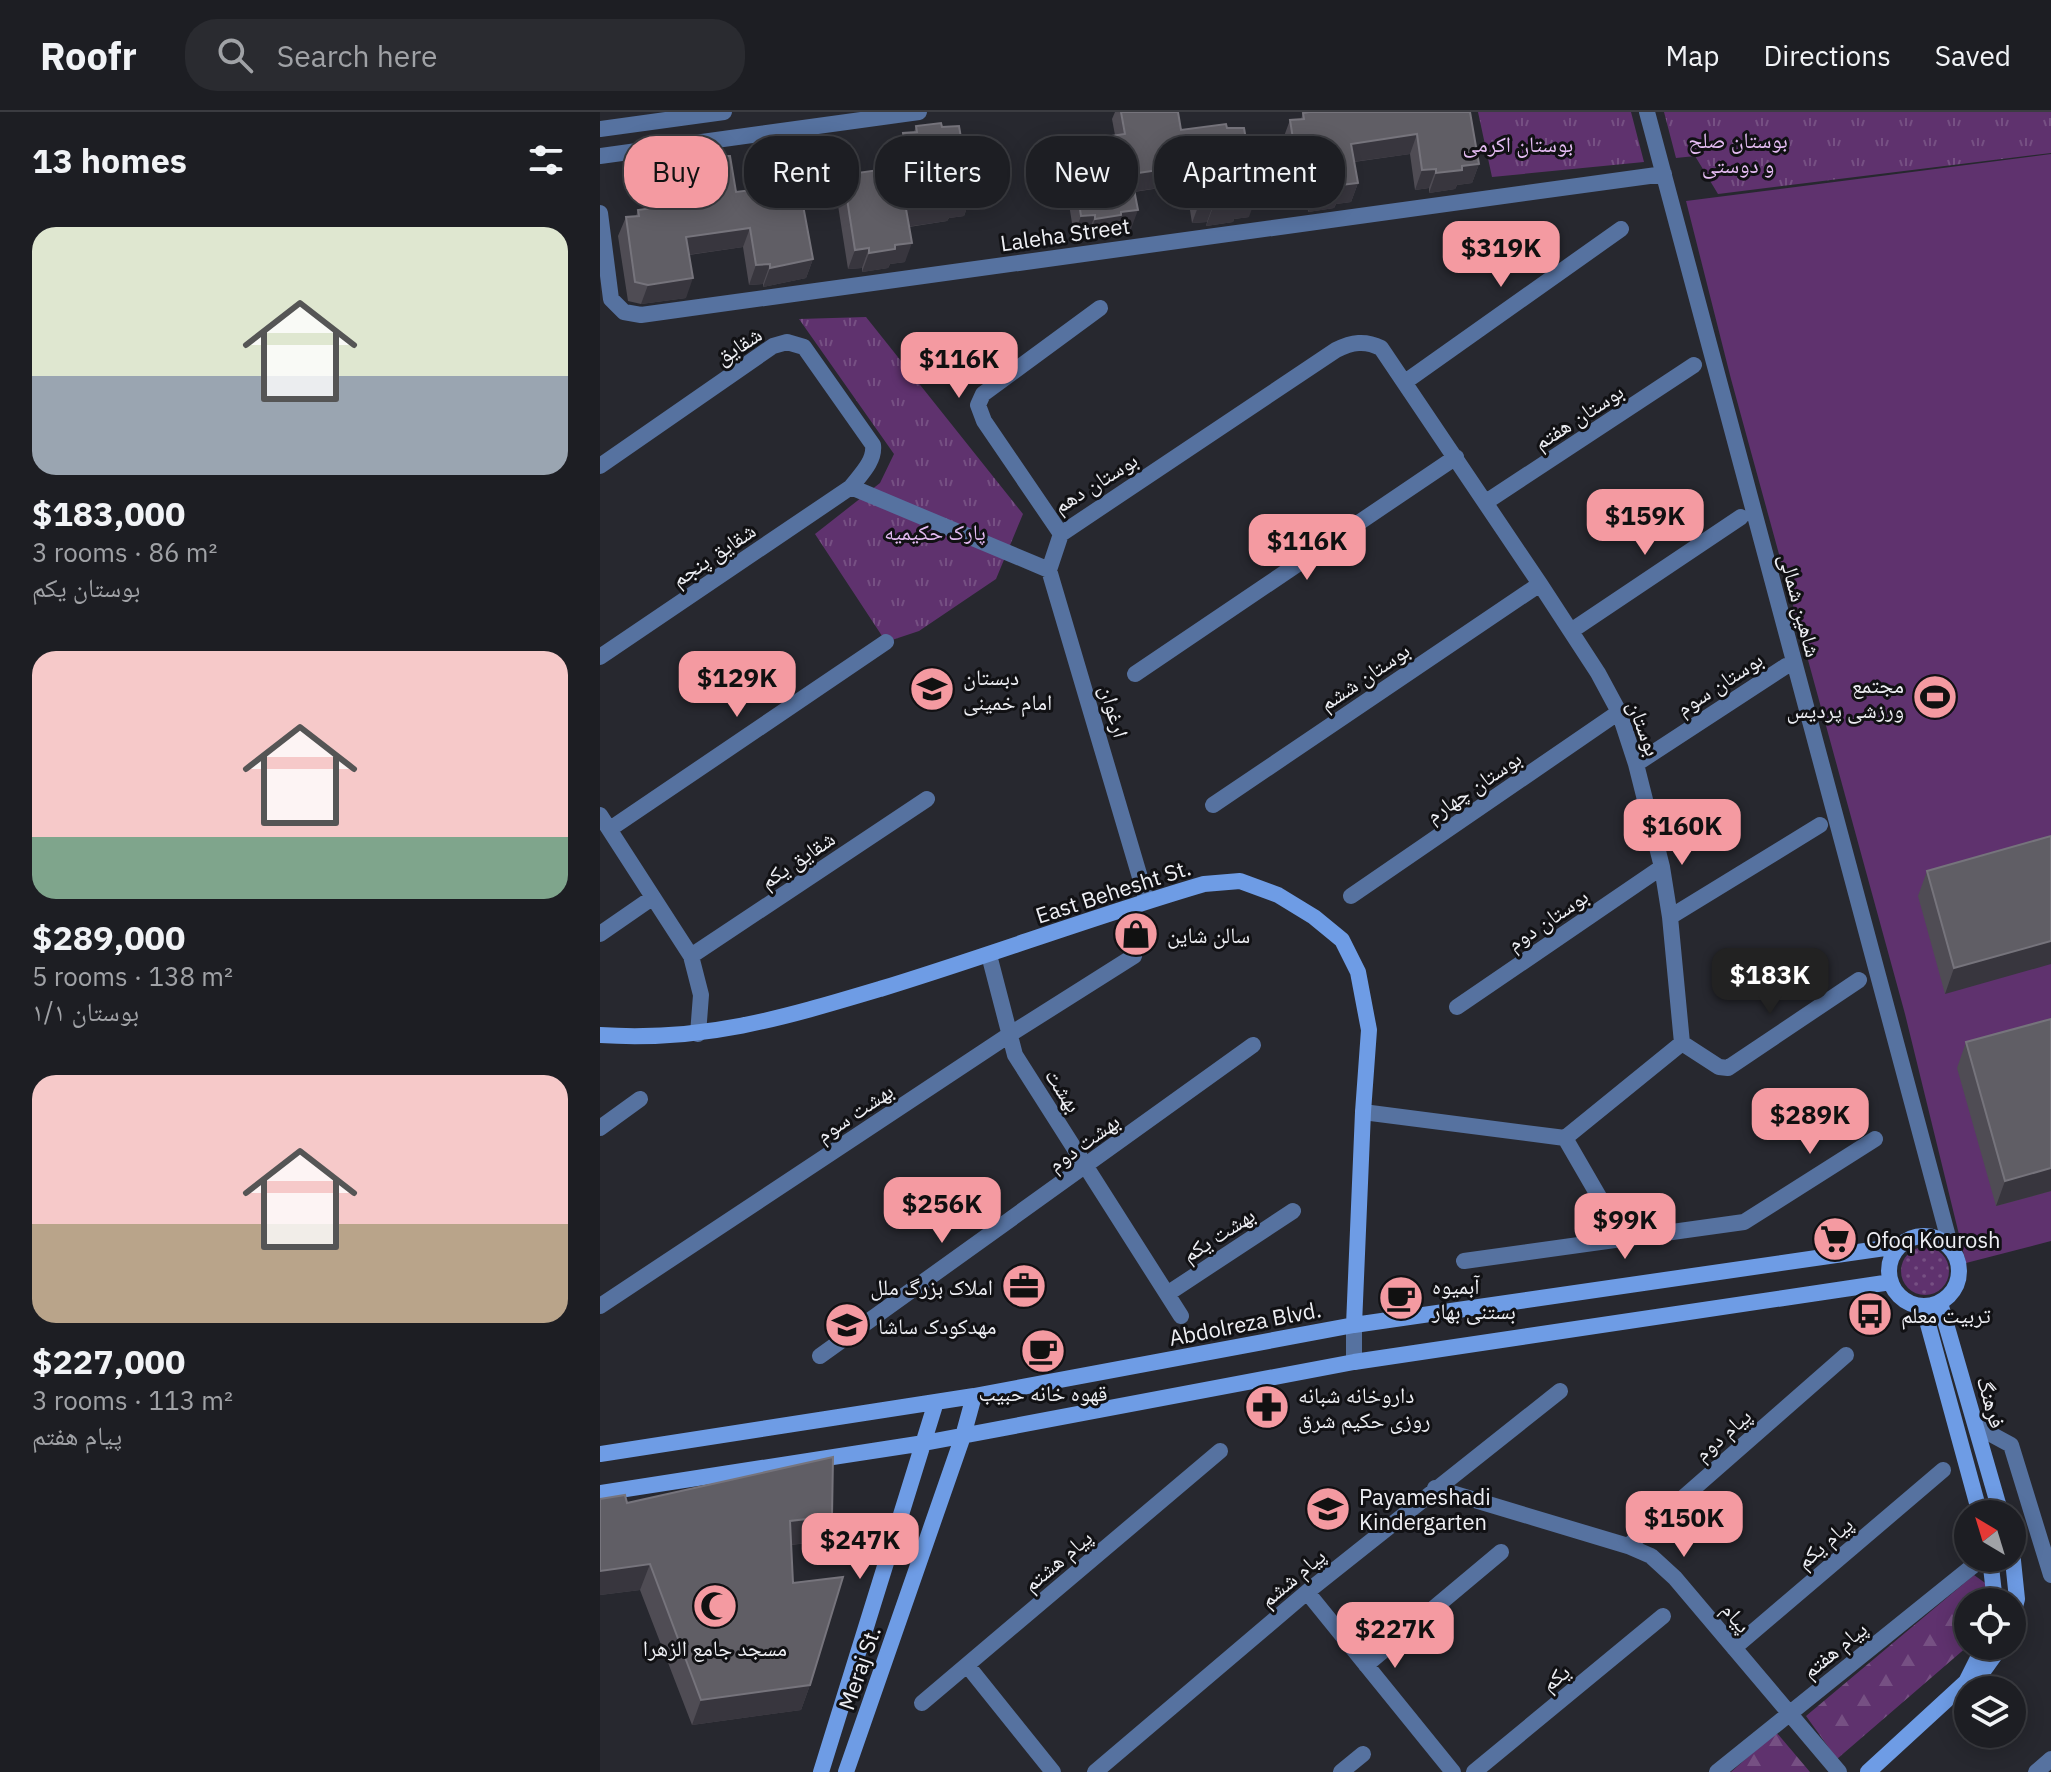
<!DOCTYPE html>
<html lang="en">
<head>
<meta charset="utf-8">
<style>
  body { margin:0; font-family:"IBM Plex Sans","Noto Naskh Arabic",sans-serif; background:#2a2b30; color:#f1f3f6; height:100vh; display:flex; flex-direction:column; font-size:30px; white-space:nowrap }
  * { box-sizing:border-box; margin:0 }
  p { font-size:26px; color:#a0a2a6 }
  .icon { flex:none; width:44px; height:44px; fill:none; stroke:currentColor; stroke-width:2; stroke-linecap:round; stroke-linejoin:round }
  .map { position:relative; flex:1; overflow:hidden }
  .panel { display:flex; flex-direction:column; background:#1d1e23; width:600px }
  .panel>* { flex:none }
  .guide { position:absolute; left:24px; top:24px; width:760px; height:72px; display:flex; gap:16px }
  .needle { width:52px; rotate:322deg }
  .controls { position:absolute; left:1354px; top:1388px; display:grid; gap:16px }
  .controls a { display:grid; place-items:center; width:72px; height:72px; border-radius:50%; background:#1d1e23; box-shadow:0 4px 20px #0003,0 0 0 2px #3b3c41; font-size:40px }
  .price { position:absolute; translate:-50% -68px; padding:0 18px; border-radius:16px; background:#f49aa1; color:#111; font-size:26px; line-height:52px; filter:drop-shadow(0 2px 4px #0008) }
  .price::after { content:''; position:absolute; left:50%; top:48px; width:24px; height:18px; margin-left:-12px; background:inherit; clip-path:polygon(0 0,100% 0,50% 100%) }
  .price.current { background:#222; color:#fff }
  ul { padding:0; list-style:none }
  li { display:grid; align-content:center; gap:16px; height:424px; padding:0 32px }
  li span { display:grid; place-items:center; height:248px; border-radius:24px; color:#555 }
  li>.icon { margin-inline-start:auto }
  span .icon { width:144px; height:144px; fill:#fffc; stroke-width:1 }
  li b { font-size:34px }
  h2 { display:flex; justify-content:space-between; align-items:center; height:96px; padding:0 32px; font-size:34px }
  .chip { padding:0 28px; border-radius:32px; background:#1d1e23; box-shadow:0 4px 20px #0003,0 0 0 2px #3b3c41; font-size:28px; line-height:72px }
  .chip.current { background:#f49aa1; color:#111 }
  header { display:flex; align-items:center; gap:48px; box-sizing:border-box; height:112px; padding:0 40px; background:#1d1e23; border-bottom:2px solid #3b3c41 }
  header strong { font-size:38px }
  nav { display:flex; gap:44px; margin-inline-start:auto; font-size:28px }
  .search { width:560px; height:72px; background:#2a2b30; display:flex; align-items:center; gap:20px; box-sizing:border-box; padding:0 28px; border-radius:32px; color:#a0a2a6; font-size:30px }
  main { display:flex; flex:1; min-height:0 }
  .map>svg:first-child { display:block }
  .grass { fill:url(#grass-dots) }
  .forest { fill:url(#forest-firs) }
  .park { fill:url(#park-tufts) }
  .garden { fill:#5f326e }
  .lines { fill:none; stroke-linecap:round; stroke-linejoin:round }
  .minor { stroke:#5672a0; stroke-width:16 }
  .tertiary { stroke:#5672a0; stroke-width:16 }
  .secondary { stroke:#6e9ce5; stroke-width:16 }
  .wall { fill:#4f4c54 }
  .shaded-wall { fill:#38363e }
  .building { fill:#605e65; stroke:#76747c; stroke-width:2 }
  .labels { text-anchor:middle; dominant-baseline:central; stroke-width:6; stroke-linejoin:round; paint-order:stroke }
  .park-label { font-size:22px; fill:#e5bcf3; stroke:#111114 }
  .street-label { font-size:22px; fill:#eeeff4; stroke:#111114 }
  .poi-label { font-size:22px; fill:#eeeff4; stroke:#111114; text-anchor:start }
</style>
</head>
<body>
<header>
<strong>Roofr</strong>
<div class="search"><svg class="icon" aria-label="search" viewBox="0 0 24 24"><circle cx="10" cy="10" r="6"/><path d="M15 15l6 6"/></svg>Search here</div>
<nav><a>Map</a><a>Directions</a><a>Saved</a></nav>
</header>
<main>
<section class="panel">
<h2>13 homes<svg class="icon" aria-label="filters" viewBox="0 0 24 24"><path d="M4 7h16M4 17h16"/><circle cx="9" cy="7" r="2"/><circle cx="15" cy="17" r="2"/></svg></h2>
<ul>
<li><span style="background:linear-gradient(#dfe7d0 60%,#9aa5b1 0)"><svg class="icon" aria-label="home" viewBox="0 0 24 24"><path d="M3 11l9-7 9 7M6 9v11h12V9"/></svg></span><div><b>$183,000</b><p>3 rooms · 86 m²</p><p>بوستان یکم</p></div></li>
<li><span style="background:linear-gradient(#f6c9c9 75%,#7fa58c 0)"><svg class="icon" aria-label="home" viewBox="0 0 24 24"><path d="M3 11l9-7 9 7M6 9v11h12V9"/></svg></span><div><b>$289,000</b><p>5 rooms · 138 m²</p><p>بوستان ۱/۱</p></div></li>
<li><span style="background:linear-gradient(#f6c9c9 60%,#b9a48a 0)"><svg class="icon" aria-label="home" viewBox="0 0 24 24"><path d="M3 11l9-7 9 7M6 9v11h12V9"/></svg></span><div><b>$227,000</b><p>3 rooms · 113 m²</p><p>پیام هفتم</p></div></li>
</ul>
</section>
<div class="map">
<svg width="1451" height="1660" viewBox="0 0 1451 1660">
  <defs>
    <pattern id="grass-dots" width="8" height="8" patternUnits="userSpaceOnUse" patternTransform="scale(2)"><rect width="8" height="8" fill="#5f326e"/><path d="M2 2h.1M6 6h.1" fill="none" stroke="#765083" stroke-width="1.8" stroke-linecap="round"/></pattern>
    <pattern id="forest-firs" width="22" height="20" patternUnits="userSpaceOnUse" patternTransform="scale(2)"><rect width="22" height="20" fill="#5f326e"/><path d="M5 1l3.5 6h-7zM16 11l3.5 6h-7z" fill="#765083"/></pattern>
    <pattern id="park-tufts" width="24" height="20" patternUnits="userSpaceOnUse" patternTransform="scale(2)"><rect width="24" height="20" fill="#5f326e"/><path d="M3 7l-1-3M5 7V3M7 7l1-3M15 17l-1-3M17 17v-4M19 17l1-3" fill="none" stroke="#765083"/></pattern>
  </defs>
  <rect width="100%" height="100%" fill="#27282f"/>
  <path class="grass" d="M1301 1159a24 24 0 1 1 48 0a24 24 0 1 1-48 0Z"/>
  <path class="forest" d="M 1374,1463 L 1388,1473 L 1389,1490 L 1368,1490 L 1368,1534 L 1237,1647 L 1206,1604 Z
    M 1176,1620 L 1210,1660 L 1131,1660 Z"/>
  <path class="park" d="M 878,0 L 1031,0 L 1044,50 L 892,65 Z
    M 1064,0 L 1451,0 L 1451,41 L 1118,82 L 1095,44 L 1076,46 Z
    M 266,205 L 423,402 L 396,467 L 319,519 L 286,530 L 215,422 L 280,371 L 294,342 L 199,207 Z"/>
  <path class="garden" d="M 1451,42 L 1451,1129 L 1366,1151 L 1305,902 L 1131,267 L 1086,89 Z"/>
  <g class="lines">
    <path class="minor" d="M 1047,0 L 1351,1136
      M 0,17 L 124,0
      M 0,44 L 319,0
      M 0,101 L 11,187 L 24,200 L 41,203 L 1064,62
      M 805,270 L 1021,117
      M 0,354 L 173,234 L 187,230 L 204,235 L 273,333 C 275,349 261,362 251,375 L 0,545
      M 251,375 L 449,458
      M 886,390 L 1094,253
      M 461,422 L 736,238 C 752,230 765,228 781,236 L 940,472 L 998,561 L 1019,600 L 1036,652 L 1062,755 L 1070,805 L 1082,931 L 965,1026 L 763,1000
      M 461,422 L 449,458 L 547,789
      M 461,422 L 384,309 L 378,293 L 383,282 L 500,196
      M 971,519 L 1141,405
      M 535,562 L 856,345
      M 1036,652 L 1186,554
      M 613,693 L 940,472
      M 0,703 L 91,844 L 101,883 L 98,922
      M 10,717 L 286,530
      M 751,784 L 1019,600
      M 1070,805 L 1220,713
      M 0,822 L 52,786
      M 389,843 L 415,943 L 581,1204
      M 91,844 L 327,687
      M 857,895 L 1062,755
      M 1082,931 L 1119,955 L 1128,956 L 1259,868
      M 0,1016 L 40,987
      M 965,1026 L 1024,1128
      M 864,1149 L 1144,1110 L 1275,1027
      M 567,1182 L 693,1099
      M 0,1194 L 409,923 L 534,844
      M 220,1244 L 653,933
      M 1376,1314 L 1411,1333 L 1451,1463
      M 835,1376 L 1028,1434 L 1051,1444 L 1075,1466 L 1239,1660
      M 1028,1434 L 1246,1243
      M 707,1480 L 853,1660
      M 1134,1536 L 1343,1358
      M 367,1553 L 453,1660
      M 766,1553 L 901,1440
      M 322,1591 L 620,1339
      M 495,1660 L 707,1480 L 960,1279
      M 741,1660 L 763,1642
      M 874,1660 L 1063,1504
      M 1117,1660 L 1379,1449
      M 1436,1660 L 1451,1647"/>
    <path class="tertiary" d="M 754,1250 L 754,1213"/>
    <path class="secondary" d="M 0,923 C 103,930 183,906 280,877 C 388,844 495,804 604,772 L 640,769 L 678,783 L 714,805 L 742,828 L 758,860 L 769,918 L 763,1000 L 754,1213
      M1289 1159a35 35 0 1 1 70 0a35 35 0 1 1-70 0Z
      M 1340,1191 L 1401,1402
      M 1323,1194 L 1380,1402
      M 0,1342 L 374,1284 L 754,1213 L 1299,1134
      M 0,1381 L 324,1331 L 754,1250 L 1291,1170
      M 1412,1439 L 1417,1487 L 1412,1505
      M 1390,1446 L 1395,1490
      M 1381,1562 L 1401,1534
      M 221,1660 L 336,1290
      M 246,1660 L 363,1324 L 374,1284
      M 1268,1660 L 1366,1570 L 1384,1534"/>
  </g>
  <path class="wall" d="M 515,0 L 578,0 L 581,18 L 649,105 L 634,107 L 633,110 L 606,114 L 607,110 L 592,111 L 586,72 L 534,80 L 531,117 L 515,119 L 514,123 L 488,126 L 488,122 L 474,124 L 463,54 L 470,34 L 480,34 L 483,28 L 515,23 L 512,7 Z
    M 870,0 L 879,52 L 872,71 L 857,73 L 855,77 L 829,81 L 829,76 L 815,78 L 810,42 L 754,50 L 758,71 L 751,90 L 736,92 L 734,96 L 708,100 L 708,96 L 694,96 L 683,27 L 690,8 L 701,7 L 703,1 Z
    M 316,14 L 342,15 L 371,84 L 364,104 L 349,106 L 347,109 L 309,115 L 305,150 L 290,152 L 288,156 L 262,160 L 262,156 L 248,157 L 237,87 L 244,68 L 255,67 L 257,61 L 298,56 L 296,40 L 303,21 L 314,20 Z
    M 87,44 L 113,44 L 136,80 L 184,78 L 213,147 L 206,166 L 163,175 L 163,172 L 149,173 L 143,135 L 89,143 L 86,186 L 41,192 L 28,189 L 18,124 L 26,105 L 36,104 L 38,98 L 71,94 L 68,69 L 75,50 L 85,49 Z
    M 1451,724 L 1345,882 L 1318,784 L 1327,759 Z
    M 1366,930 L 1451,1079 L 1396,1094 L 1357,956 Z
    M 0,1387 L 27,1391 L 232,1404 L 223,1429 L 191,1433 L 193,1471 L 210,1573 L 201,1598 L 92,1613 L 40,1478 L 0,1483 Z"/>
  <path class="shaded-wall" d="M 817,22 L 810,42 L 744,51 L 751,32 Z
    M 879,52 L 872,71 L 857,73 L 855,77 L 829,81 L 836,61 L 862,54 Z
    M 593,53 L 586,72 L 524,81 L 531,62 Z
    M 836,57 L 829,76 L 815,78 L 822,58 Z
    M 758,71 L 751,90 L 736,92 L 734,96 L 708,100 L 715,80 L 741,73 Z
    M 715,76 L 708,96 L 694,96 L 701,77 Z
    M 371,84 L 364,104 L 349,106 L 347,109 L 299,116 L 306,97 Z
    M 656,85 L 649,105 L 634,107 L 633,110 L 606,114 L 613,95 L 640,88 Z
    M 614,91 L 607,110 L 592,111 L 599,92 Z
    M 538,98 L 531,117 L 515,119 L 514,123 L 488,126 L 495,107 L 521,100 Z
    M 495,103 L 488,122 L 474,124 L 481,104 Z
    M 150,116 L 143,135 L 79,144 L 86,125 Z
    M 312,131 L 305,150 L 290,152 L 288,156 L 262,160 L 269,141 L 295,133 Z
    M 269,136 L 262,156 L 248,157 L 255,138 Z
    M 213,147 L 206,166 L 163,175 L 170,156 Z
    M 170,152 L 163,172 L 149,173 L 156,153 Z
    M 93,166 L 86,186 L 41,192 L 48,173 Z
    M 1451,829 L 1451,852 L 1345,882 L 1354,856 Z
    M 1451,1056 L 1451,1079 L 1396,1094 L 1405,1069 Z
    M 232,1404 L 223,1429 L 180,1434 L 190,1409 Z
    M 50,1452 L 40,1478 L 0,1483 L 0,1459 Z
    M 210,1573 L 201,1598 L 92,1613 L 101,1588 Z"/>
  <path class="building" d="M 521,0 L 578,0 L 581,18 L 626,12 L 627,16 L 644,16 L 656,85 L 640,88 L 640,91 L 613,95 L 614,91 L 599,92 L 593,53 L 531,62 L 538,98 L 521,100 L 521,103 L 495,107 L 495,103 L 481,104 L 470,34 L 484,33 L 483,28 L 525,22 Z
    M 709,0 L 870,0 L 879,52 L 862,54 L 862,58 L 836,61 L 836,57 L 822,58 L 817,22 L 751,32 L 758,71 L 741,73 L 741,77 L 715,80 L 715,76 L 701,77 L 690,8 L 704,7 L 703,1 Z
    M 341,11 L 342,15 L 359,14 L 371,84 L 354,86 L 354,90 L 306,97 L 312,131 L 295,133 L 295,137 L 269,141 L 269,136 L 255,138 L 244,68 L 258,67 L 257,61 L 308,54 L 303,21 L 317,20 L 316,14 Z
    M 113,40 L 113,44 L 130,44 L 136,80 L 183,74 L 184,78 L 200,77 L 213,147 L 170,156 L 170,152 L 156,153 L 150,116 L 86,125 L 93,166 L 48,173 L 35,170 L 26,105 L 39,104 L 38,98 L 81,92 L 75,50 L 88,49 L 87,44 Z
    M 1451,724 L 1451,829 L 1354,856 L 1327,759 Z
    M 1451,907 L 1451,1056 L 1405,1069 L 1366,930 Z
    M 233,1345 L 232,1404 L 190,1409 L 193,1471 L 243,1465 L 210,1573 L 101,1588 L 50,1452 L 0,1459 L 0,1387 L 25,1383 L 27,1391 Z"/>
  <defs>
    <g id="school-disc" transform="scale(2.3)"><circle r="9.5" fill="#f49aa1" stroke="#111114"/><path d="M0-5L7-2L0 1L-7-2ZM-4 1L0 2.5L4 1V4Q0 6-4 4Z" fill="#111"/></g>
    <g id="stadium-disc" transform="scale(2.3)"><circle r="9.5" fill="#f49aa1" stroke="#111114"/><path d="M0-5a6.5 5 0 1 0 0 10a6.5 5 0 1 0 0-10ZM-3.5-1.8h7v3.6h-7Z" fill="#111"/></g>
    <g id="shop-disc" transform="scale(2.3)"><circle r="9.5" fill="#f49aa1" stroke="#111114"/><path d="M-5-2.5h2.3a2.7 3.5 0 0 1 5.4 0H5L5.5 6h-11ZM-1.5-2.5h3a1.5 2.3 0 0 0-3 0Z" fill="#111"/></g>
    <g id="supermarket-disc" transform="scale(2.3)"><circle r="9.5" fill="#f49aa1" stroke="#111114"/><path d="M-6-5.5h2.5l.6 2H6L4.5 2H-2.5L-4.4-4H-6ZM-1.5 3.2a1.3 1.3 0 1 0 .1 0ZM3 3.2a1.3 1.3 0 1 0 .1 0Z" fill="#111"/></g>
    <g id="office-disc" transform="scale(2.3)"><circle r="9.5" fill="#f49aa1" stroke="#111114"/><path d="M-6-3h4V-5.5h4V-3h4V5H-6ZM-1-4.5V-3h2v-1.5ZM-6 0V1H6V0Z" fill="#111"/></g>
    <g id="cafe-disc" transform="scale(2.3)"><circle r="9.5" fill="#f49aa1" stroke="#111114"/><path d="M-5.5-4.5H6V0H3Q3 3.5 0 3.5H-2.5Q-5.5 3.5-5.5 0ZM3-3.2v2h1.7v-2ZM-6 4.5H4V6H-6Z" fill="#111"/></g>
    <g id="bus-disc" transform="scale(2.3)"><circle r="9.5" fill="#f49aa1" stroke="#111114"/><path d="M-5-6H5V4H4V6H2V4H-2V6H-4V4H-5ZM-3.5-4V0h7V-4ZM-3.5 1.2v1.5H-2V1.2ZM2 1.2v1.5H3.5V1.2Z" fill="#111"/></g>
    <g id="pharmacy-disc" transform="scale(2.3)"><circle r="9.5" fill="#f49aa1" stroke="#111114"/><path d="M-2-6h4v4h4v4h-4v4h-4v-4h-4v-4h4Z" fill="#111"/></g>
    <g id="mosque-disc" transform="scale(2.3)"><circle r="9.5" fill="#f49aa1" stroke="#111114"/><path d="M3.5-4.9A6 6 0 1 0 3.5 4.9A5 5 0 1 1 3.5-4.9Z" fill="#111"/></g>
  </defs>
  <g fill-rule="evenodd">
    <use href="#school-disc" x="332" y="577"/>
    <use href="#stadium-disc" x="1335" y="585"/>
    <use href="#shop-disc" x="536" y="822"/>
    <use href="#supermarket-disc" x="1235" y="1127"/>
    <use href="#office-disc" x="424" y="1174"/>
    <use href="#cafe-disc" x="801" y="1186"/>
    <use href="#bus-disc" x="1270" y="1202"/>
    <use href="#school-disc" x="247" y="1213"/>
    <use href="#cafe-disc" x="443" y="1239"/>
    <use href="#pharmacy-disc" x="667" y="1295"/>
    <use href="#school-disc" x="728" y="1397"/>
    <use href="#mosque-disc" x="115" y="1494"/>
  </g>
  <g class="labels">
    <g class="park-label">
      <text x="1138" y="27">بوستان صلح<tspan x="1138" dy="25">و دوستی</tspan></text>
      <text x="918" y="31">بوستان اکرمی</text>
      <text x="335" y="419">پارک حکیمیه</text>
    </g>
    <g class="street-label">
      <text transform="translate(465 122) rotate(-8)">Laleha Street</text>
      <text transform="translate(138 233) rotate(-33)">شقایق</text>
      <text transform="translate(978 304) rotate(-33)">بوستان هفتم</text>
      <text transform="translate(495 370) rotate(-32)">بوستان دهم</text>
      <text transform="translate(113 442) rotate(-34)">شقایق پنجم</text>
      <text transform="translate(1201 493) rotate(75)">شاهین شمالی</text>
      <text transform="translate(764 564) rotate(-34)">بوستان ششم</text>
      <text transform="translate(1119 571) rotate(-33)">بوستان سوم</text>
      <text transform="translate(515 599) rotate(74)">ارغوان</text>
      <text transform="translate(1045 616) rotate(70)">بوستان</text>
      <text transform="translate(873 674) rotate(-34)">بوستان چهارم</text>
      <text transform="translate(197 747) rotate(-34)">شقایق یکم</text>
      <text transform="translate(513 779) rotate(-18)">East Behesht St.</text>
      <text transform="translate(947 807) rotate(-34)">بوستان دوم</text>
      <text transform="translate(464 978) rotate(57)">بهشت</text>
      <text transform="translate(254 1000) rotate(-34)">بهشت سوم</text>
      <text transform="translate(483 1030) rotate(-36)">بهشت دوم</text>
      <text transform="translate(618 1122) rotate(-33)">بهشت یکم</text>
      <text transform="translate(645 1211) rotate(-11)">Abdolreza Blvd.</text>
      <text transform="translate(1392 1290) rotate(74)">فرهنگ</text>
      <text transform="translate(1122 1322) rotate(-41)">پیام دوم</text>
      <text transform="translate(1224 1430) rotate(-41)">پیام یکم</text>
      <text transform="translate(457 1448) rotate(-40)">پیام هشتم</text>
      <text transform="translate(692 1465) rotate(-40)">پیام ششم</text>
      <text transform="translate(1137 1505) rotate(50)">پیام</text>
      <text transform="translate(1234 1537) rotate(-39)">پیام هفتم</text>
      <text transform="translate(259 1556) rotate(-71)">Meraj St.</text>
      <text transform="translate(955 1565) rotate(-39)">یکم</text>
    </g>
    <g class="poi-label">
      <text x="363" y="564">دبستان<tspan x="363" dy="25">امام خمینی</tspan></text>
      <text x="1304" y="572" text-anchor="end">مجتمع<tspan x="1304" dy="25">ورزشی پردیس</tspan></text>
      <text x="567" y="822">سالن شاین</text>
      <text x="1266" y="1127">Ofoq Kourosh</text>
      <text x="832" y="1173">آبمیوه<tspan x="832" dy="25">بستنی بهار</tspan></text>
      <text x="393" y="1174" text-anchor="end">املاک بزرگ ملل</text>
      <text x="1301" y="1202">تربیت معلم</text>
      <text x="278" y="1213">مهدکودک ساشا</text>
      <text x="443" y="1280" text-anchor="middle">قهوه خانه حبیب</text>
      <text x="698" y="1282">داروخانه شبانه<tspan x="698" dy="25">روزی حکیم شرق</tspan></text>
      <text x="759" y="1384">Payameshadi<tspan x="759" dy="25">Kindergarten</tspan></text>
      <text x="115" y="1535" text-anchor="middle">مسجد جامع الزهرا</text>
    </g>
  </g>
</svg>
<div class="controls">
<a><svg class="needle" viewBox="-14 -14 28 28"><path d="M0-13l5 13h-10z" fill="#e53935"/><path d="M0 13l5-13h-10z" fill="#a0a2a6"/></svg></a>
<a><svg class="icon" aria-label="locate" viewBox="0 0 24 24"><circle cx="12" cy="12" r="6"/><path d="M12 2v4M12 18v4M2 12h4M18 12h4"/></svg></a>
<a><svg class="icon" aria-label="layers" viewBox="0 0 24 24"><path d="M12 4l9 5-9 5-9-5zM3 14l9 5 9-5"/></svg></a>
</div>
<b class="price" style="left:901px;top:177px">$319K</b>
<b class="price" style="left:359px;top:288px">$116K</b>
<b class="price" style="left:1045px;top:445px">$159K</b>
<b class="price" style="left:707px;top:470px">$116K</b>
<b class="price" style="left:137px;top:607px">$129K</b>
<b class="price" style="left:1082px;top:755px">$160K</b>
<b class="price current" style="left:1170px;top:904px">$183K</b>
<b class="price" style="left:1210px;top:1044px">$289K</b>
<b class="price" style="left:342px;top:1133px">$256K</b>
<b class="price" style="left:1025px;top:1149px">$99K</b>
<b class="price" style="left:1084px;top:1447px">$150K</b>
<b class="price" style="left:260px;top:1469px">$247K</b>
<b class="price" style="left:795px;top:1558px">$227K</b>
<div class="guide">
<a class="chip current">Buy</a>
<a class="chip">Rent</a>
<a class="chip">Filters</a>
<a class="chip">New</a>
<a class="chip">Apartment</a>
</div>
</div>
</main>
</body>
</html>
